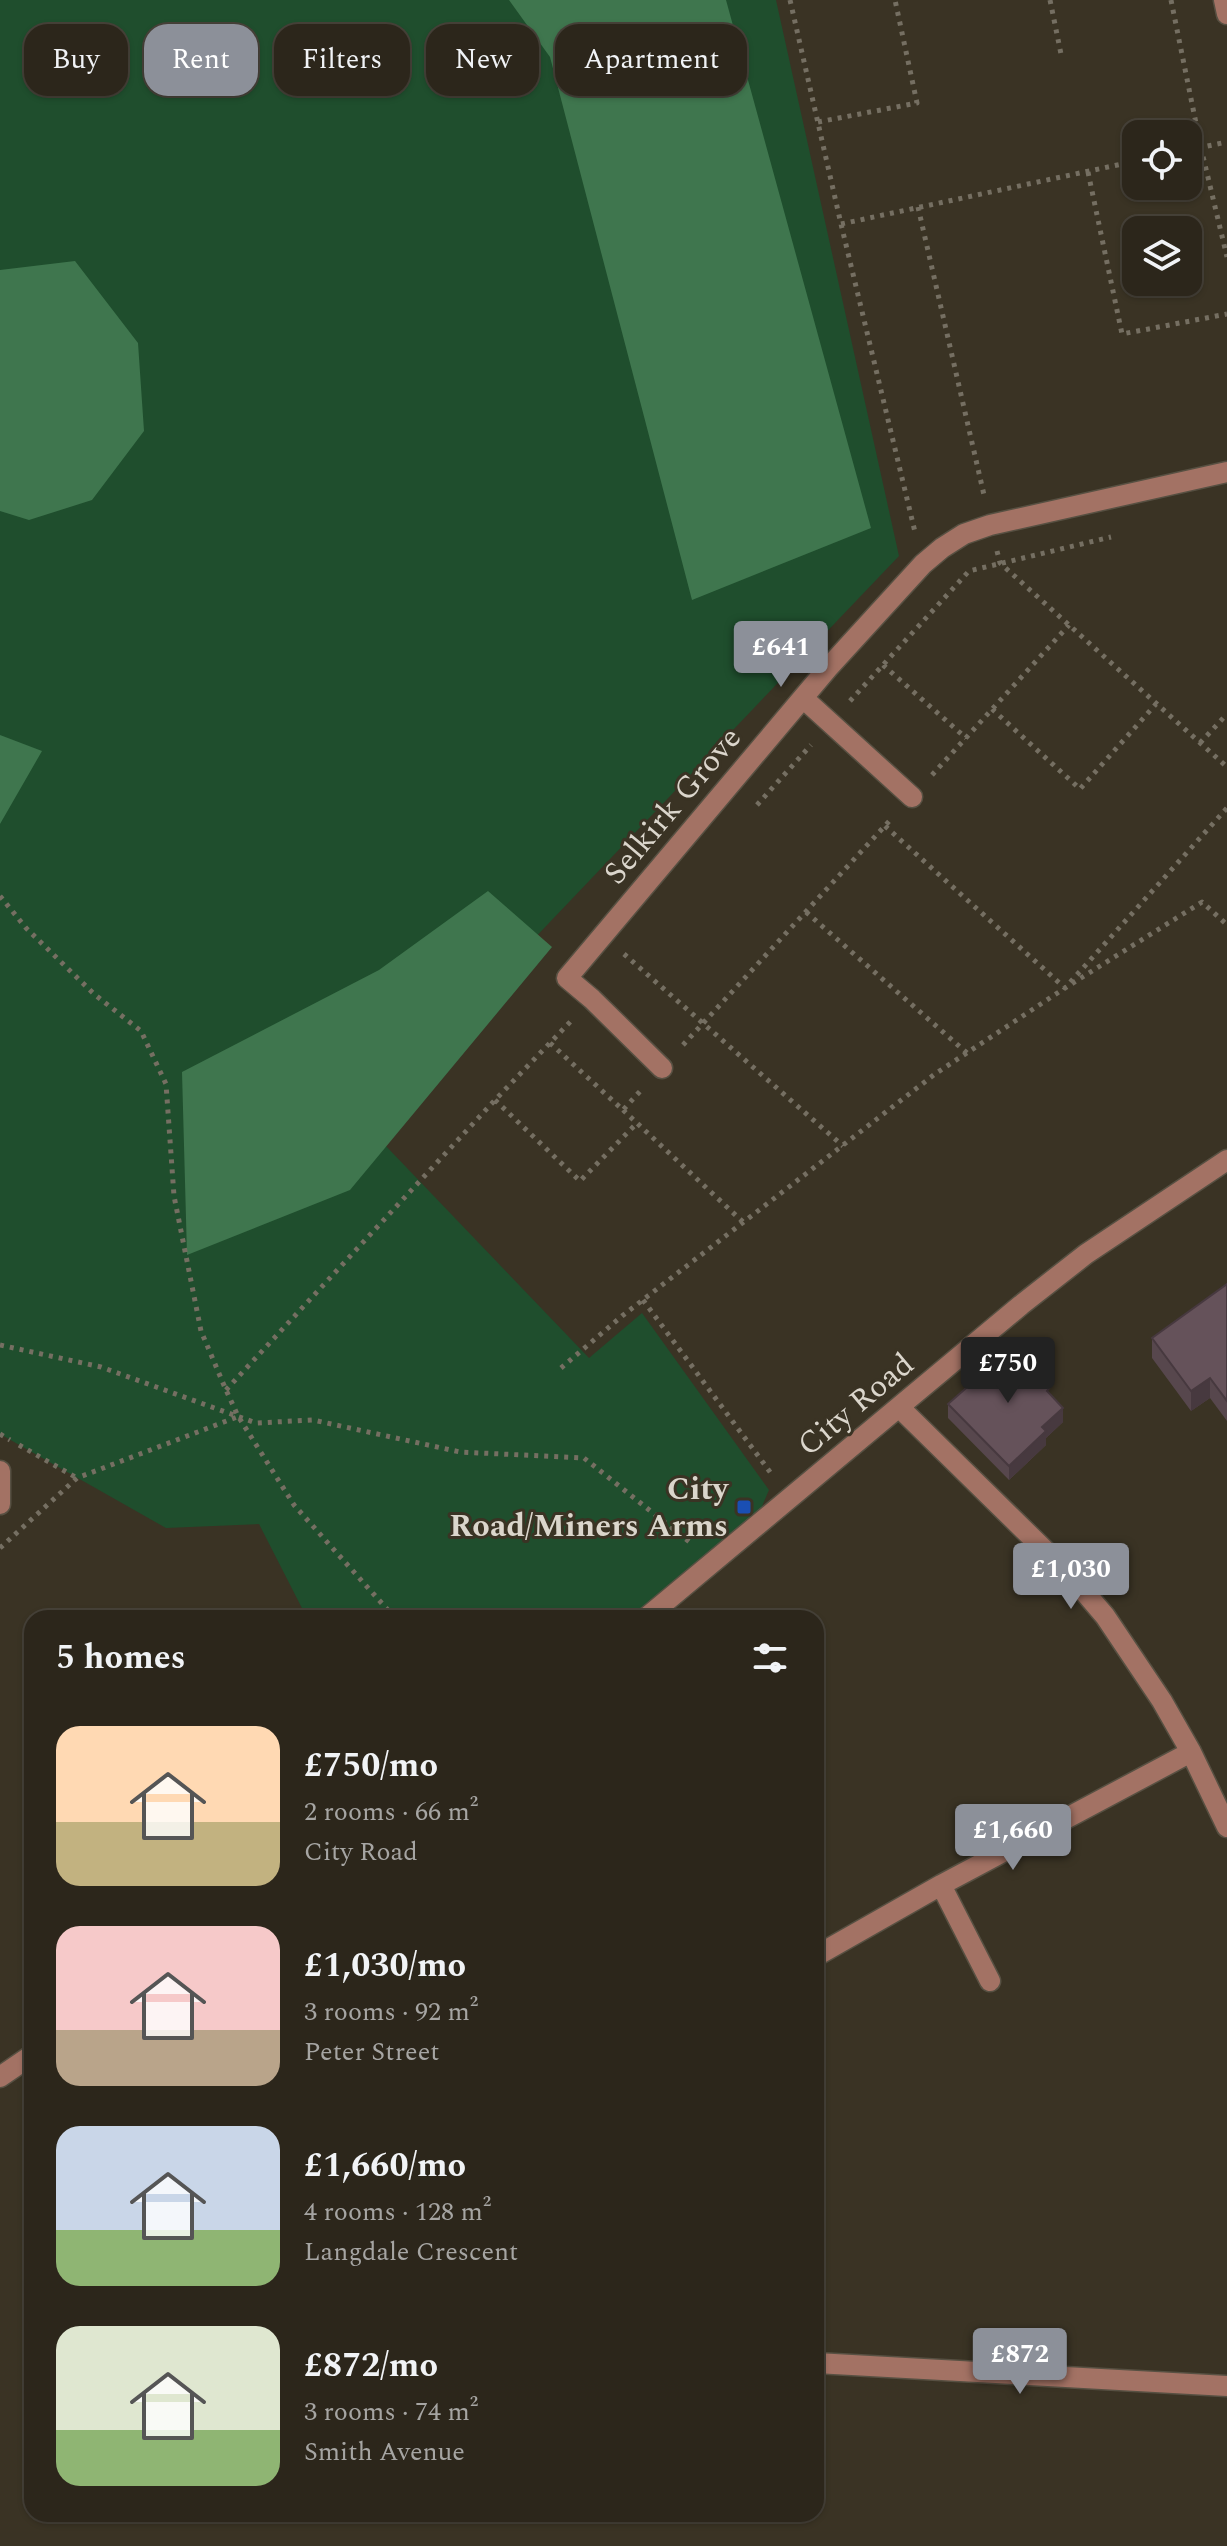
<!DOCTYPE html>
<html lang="en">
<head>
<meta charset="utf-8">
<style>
  body { margin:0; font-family:Spectral,serif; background:#342e24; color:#f1f3f6; height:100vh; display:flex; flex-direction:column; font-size:30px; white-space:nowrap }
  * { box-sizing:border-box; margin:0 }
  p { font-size:26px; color:#a6a5a3 }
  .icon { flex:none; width:44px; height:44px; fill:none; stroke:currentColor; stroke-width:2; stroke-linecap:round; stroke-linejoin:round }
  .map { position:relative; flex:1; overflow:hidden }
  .side { position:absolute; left:24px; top:1610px; width:800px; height:912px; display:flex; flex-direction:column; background:#2c261b; border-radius:24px; box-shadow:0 2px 6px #0004,0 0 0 2px #48433a }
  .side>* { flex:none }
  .banner { position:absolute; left:24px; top:24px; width:800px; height:72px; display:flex; gap:16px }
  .fabs { position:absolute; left:1122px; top:120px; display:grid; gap:16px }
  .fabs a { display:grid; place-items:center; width:80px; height:80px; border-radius:16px; background:#2c261b; box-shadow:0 2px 6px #0004,0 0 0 2px #48433a; font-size:40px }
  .price { position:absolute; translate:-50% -68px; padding:0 18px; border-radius:8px; background:#8c9099; color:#fff; font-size:26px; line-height:52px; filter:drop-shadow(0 2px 4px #0008) }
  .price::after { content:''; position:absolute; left:50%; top:48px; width:24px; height:18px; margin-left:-12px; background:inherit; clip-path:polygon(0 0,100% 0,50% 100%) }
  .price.selected { background:#222; color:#fff }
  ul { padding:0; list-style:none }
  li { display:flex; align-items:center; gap:24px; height:200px; padding:0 32px }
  li span { display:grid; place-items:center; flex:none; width:224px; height:160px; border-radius:24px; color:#555 }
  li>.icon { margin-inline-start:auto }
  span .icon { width:96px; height:96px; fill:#fffc; stroke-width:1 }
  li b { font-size:34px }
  h2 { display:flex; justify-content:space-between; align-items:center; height:96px; padding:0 32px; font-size:34px }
  .tag { padding:0 28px; border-radius:24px; background:#2c261b; box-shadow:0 2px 6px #0004,0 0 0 2px #48433a; font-size:28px; line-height:72px }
  .tag.selected { background:#8c9099; color:#fff }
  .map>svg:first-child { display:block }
  .green { fill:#1f4e2d }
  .forest { fill:#3f764e }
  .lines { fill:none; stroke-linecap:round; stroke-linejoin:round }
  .minor-casing { stroke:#575042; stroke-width:23 }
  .path { stroke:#756f62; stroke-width:5; stroke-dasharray:4 6; stroke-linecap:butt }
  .minor { stroke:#a37264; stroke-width:20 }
  .wall { fill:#57474d }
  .shaded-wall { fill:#47393f }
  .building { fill:#65525a; stroke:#47393f; stroke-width:2 }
  .transit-dot { fill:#1a4fb4; stroke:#3a3324; stroke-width:3 }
  .labels { text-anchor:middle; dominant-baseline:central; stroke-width:6; stroke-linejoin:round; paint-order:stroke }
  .street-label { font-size:32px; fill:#dbd6cc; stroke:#3a3324 }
  .poi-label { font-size:32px; font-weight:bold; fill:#dbd6cc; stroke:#3a3324; text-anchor:end }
</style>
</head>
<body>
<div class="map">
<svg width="1227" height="2546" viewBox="0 0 1227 2546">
  <rect width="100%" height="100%" fill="#3a3324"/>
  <path class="green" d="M 0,0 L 776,0 L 899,556 L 361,1120 L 589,1358 L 642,1313 L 769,1490 L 751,1532 L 646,1618 L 307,1618 L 259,1524 L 166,1528 L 0,1434 Z"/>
  <path class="forest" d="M 509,0 L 726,0 L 871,528 L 692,600 L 550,57 Z
    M 75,261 L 138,343 L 144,431 L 92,500 L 29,520 L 0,511 L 0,270 Z
    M 0,735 L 42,751 L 0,824 Z
    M 488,891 L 552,947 L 350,1190 L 187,1255 L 182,1072 L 379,970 Z"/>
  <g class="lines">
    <g class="minor-casing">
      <path id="minor" d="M 1224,0 L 1227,14
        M 803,698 L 912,797
        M 662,1068 L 592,999 L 567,978 L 828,668 L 923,564 L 942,548 L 964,534 L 990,525 L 1227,472
        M 900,1408 L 1070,1575 L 1105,1616 L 1162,1701 L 1191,1752 L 1227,1827
        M 0,1471 L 0,1504
        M 646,1618 L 1021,1305 L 1086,1254 L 1227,1160
        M 941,1885 L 990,1981
        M 816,1956 L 941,1885 L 1191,1752
        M 0,2077 L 32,2055
        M 816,2363 L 1227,2386"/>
    </g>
    <path class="path" d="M 790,0 L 841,224 L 915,532
      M 1050,0 L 1061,54
      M 1171,0 L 1201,148 L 1227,257
      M 818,122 L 917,103 L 895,0
      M 1188,150 L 1227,142
      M 1088,172 L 1122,334 L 1227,314
      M 918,207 L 984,495
      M 841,224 L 1136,161
      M 997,551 L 1000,563 L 1227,767
      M 883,665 L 966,738
      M 850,701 L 969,571 L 1111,537
      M 992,709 L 1080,789 L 1156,704
      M 1200,743 L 1227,714
      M 932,775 L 1069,625
      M 757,805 L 811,745
      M 885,826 L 1065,988 L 1227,808
      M 0,896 L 26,928 L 94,994 L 141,1031 L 166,1084 L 174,1196 L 201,1331 L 226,1390 L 238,1416 L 294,1505 L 395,1618
      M 806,912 L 967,1053
      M 624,954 L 843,1146
      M 550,1043 L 623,1110 L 643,1088
      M 683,1045 L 893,817
      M 495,1100 L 580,1181 L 637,1123
      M 623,1110 L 743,1222
      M 643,1300 L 773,1476
      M 0,1345 L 101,1367 L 256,1423 L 313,1420 L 460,1452 L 584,1458 L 692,1544
      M 561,1368 L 622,1316 L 935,1074 L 1065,988 L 1202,902 L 1225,923 L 1227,921
      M 226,1390 L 495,1100 L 572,1020
      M 0,1434 L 10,1440
      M 19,1445 L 77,1478
      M 0,1548 L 77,1478 L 237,1417"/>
    <use href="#minor" class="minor"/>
  </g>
  <path class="wall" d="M 1227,1284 L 1227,1421 L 1210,1398 L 1191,1411 L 1152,1358 L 1152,1338 Z
    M 1051,1396 L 1063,1422 L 1046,1438 L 1046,1445 L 1009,1480 L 948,1418 L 948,1404 Z"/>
  <path class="shaded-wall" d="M 1210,1378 L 1210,1398 L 1191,1411 L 1191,1391 Z
    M 1063,1408 L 1063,1422 L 1046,1438 L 1046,1445 L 1009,1480 L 1009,1466 L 1042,1427 Z"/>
  <path class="building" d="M 1227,1284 L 1227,1401 L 1210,1378 L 1191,1391 L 1152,1338 Z
    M 1015,1345 L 1051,1386 L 1047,1391 L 1063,1408 L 1042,1427 L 1046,1431 L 1009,1466 L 948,1404 Z"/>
  <rect class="transit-dot" x="736" y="1499" width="16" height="16" rx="4"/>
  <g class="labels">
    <g class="street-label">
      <text transform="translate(673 806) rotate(-50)">Selkirk Grove</text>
      <text transform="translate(856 1405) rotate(-40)">City Road</text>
    </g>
    <g class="poi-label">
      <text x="728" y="1489">City<tspan x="728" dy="37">Road/Miners Arms</tspan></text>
    </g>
  </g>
</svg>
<div class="fabs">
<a><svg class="icon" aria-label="locate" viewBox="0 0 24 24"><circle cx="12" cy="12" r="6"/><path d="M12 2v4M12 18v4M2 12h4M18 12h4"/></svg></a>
<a><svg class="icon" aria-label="layers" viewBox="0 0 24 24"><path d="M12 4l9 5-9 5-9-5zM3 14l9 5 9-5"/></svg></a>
</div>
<b class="price" style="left:781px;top:689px">£641</b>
<b class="price selected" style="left:1008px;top:1405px">£750</b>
<b class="price" style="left:1071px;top:1611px">£1,030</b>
<b class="price" style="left:1013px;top:1872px">£1,660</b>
<b class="price" style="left:1020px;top:2396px">£872</b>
<div class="banner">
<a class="tag">Buy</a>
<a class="tag selected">Rent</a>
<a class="tag">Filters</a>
<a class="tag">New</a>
<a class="tag">Apartment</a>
</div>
<section class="side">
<h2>5 homes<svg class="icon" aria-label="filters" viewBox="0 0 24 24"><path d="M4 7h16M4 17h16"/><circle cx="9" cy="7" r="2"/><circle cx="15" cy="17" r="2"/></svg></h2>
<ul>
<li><span style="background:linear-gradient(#ffd9b3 60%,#c2b280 0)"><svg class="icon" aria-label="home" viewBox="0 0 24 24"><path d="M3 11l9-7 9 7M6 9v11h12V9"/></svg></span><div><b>£750/mo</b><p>2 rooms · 66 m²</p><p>City Road</p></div></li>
<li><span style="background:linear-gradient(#f6c9c9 65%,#b9a48a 0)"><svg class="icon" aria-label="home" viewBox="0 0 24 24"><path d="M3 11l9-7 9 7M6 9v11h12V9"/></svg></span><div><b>£1,030/mo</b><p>3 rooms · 92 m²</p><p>Peter Street</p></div></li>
<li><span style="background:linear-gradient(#c9d6e8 65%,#8fb573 0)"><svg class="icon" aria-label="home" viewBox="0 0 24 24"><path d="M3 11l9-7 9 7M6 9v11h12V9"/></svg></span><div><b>£1,660/mo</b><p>4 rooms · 128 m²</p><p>Langdale Crescent</p></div></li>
<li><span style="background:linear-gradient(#dfe7d0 65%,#8fb573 0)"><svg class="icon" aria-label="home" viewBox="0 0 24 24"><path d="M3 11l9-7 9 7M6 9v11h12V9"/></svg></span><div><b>£872/mo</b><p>3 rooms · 74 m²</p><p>Smith Avenue</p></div></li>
</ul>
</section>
</div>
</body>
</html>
